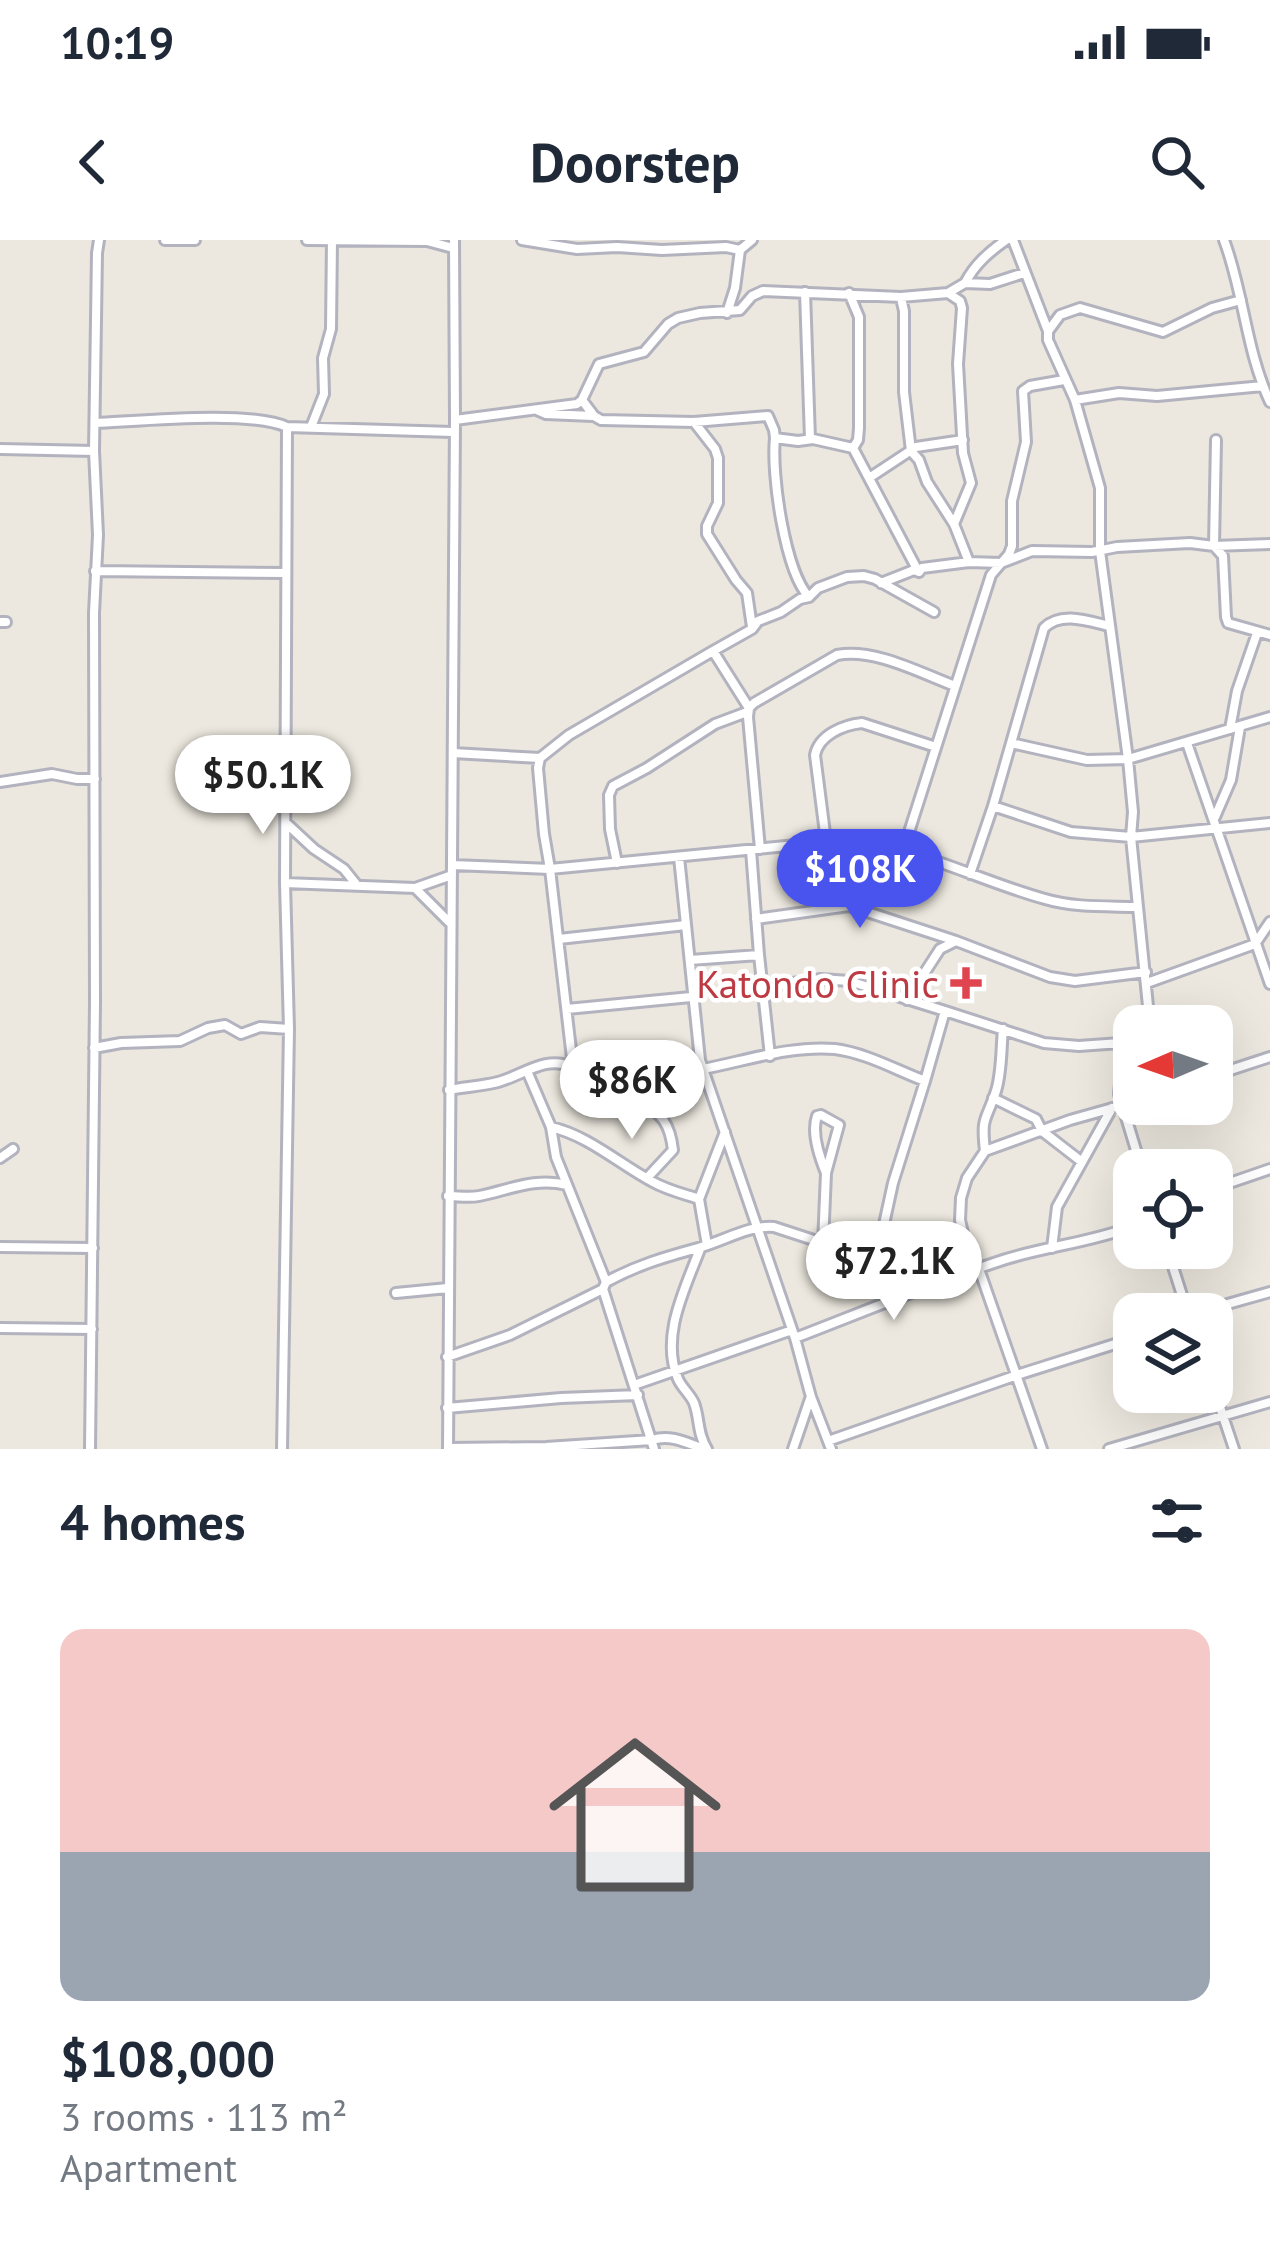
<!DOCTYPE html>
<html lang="en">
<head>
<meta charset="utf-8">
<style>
  body { margin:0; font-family:"PT Sans",sans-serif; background:#f6f6f7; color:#1f2937; height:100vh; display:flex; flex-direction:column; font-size:45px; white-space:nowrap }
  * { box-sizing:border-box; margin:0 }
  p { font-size:39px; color:#747a83 }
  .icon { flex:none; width:66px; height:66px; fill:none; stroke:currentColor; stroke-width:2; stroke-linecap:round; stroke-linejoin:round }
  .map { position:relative; height:1209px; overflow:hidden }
  .sheet { display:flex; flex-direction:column; background:#fff; flex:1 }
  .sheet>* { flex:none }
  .needle { width:78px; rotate:268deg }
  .buttons { position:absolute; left:1113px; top:765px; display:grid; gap:24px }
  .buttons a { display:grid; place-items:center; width:120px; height:120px; border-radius:24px; background:#fff; box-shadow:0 12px 48px #0002; font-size:60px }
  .price { position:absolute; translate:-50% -102px; padding:0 27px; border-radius:42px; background:#fff; color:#222; font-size:39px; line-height:78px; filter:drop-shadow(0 3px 6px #0008) }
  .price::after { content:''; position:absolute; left:50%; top:72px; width:36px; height:27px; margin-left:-18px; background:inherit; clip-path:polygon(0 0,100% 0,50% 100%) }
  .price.active { background:#4954ef; color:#fff }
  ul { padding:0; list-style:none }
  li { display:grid; align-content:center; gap:24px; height:636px; padding:0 60px }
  li span { display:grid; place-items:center; height:372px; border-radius:24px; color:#555 }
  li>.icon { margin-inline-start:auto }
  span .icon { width:216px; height:216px; fill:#fffc; stroke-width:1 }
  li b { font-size:51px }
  h2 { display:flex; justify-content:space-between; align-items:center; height:144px; padding:0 60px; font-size:51px }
  .status { display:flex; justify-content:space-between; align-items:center; height:84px; padding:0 60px; background:#fff; direction:ltr }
  .status svg { height:33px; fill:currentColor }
  header { display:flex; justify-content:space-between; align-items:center; height:156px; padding:0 60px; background:#fff; font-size:54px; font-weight:700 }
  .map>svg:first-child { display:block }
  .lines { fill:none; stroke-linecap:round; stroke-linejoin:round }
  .minor-casing { stroke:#b2b3be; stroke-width:14 }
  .minor { stroke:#fff; stroke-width:8 }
  .health-dot { fill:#e0444e; stroke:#fff; stroke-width:4.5 }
  .labels { text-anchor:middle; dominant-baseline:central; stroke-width:9; stroke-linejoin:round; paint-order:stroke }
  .health-label { font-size:39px; fill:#be3a42; stroke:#fff; text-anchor:end }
</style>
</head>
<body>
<div class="status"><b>10:19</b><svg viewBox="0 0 49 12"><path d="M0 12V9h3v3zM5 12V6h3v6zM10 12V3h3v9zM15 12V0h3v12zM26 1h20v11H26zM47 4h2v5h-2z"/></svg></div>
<header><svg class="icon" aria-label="back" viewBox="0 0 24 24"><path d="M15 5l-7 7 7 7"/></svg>Doorstep<svg class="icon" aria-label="search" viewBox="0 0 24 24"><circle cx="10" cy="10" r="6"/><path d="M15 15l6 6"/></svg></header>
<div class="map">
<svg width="1270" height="1209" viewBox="0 0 1270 1209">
  <rect width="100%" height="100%" fill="#ece8df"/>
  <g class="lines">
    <g class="minor-casing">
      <path id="minor" d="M 165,0 L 195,0
        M 307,0 L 427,1 L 453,8
        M 522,0 L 577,9 L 617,7 L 662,10 L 726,7 L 740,10
        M 1013,0 L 1048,91 L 1048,100 L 1075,160 L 1100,248 L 1100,311 L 1128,519 L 1133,572 L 1131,597 L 1270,583
        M 1224,0 C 1244,53 1246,111 1270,162
        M 965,43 C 975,24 989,12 1006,0
        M 805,52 L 810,199
        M 849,53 L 859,77 L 859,188 L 858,200 L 853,208
        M 948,53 L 965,43 L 990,44 L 1024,33
        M 901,58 L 904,71 L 904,152 L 911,211 L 919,220 L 927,242 L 954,284 L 969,322
        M 727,73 L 735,48 L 740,10 L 752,0
        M 1049,90 L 1060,75 L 1080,68 L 1163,92 L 1212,68 L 1241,60
        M 582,160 L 594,176 L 601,180 L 694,182 L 768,176 L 774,190 L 775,198
        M 1075,160 L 1119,153 L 1157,156 L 1263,146
        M 537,170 L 546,174 L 593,176
        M 455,180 L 577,164 L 582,160 L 599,124 L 644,112 L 668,84 L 678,78 L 700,73 L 740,70 L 752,56 L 763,51 L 901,57 L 948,53 L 960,61 L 962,68 L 958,124 L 963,213 L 971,243 L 954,284
        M 694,182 L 715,209 L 718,218 L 718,263 L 707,286 L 707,294 L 736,340 L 747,353 L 752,387
        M 96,183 C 139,181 252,170 287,187
        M 311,187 L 324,154 L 323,118 L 331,89 L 332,0
        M 1216,200 L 1214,306 L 1223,316 L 1226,377 L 1228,383 L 1270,395
        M 0,209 L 94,211
        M 869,238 L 916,207 L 963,200
        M 95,331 L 285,333
        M 881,343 L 914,330 L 919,332 L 922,328 L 969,322 L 1001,323 L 1032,311 L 1092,312 L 1117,307 L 1190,303 L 1214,306 L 1270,304
        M 809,357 C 785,332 771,234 775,198 L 798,201 L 813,199 L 853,208 L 918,331
        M 0,382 L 6,382
        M 713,411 L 752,389 L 758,381 L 781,372 L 800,359 L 809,357 L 818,348 L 847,337 L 864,336 L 875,339 L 934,372
        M 1230,489 L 1237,451 L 1257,393
        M 1011,503 L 1087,520 L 1128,519 L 1270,477
        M 1187,503 L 1270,744
        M 453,513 L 540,518
        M 0,542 L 52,534 L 77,539 L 95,539
        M 993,566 L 1071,592 L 1131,597 L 1138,667
        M 1215,577 L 1231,540 L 1240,487
        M 286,583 L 314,609 L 344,629 L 356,644
        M 826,601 L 815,515 C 819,495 843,485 862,483 L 936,507
        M 760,609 L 748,477 L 749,468 L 754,463 L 837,415 C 875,408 920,433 955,446
        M 751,610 L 759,715 L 770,816
        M 903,611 L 991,335 L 1009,314 L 1012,306 L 1012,261 L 1026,202 L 1023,151 L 1030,146 L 1064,140
        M 679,617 L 700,820 L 795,1098 L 811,1157 L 831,1209
        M 617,623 L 610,589 L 609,555 L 613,546 L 647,528 L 715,484 L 747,472
        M 452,625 L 550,629 L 544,594 L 538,528 L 540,518 L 569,495 L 713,411 L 749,468
        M 970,634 L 993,566 L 1044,388 C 1061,371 1088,381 1109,386
        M 285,643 L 415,648 L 449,682
        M 415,648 L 452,635
        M 756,679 L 849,666 L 956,701 L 940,709 L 907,760
        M 559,699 L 686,685
        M 956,701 L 1050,737 L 1075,741 L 1146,732
        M 690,720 L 759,715
        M 1147,743 L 1255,704 L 1270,682
        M 764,747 L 821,739 L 849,741 L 945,771
        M 567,769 L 691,757
        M 1124,803 L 1119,854 L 1142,930
        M 94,808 L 121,803 L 180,801 L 208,788 L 225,785 L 241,794 L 260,787 L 289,789
        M 700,820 L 589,831 L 573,827 L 550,629 L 848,600 C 916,606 979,641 1045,659 C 1075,668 1107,666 1138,667 L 1150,786
        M 625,828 L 632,853 C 656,873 669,875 673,910 L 647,938
        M 703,829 C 745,821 792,805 835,809 C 866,813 896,830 925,841 L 945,771 L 1044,803 L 1079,806 L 1134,802
        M 527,831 L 551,887 L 556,917 L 606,1042
        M 1212,836 L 1270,817
        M 449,850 C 465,847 482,846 498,842 C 524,835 545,815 572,827
        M 993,858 L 1036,879 L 1042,891 L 1082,922
        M 551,887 C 589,896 619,924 653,942 C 667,950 684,954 699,959
        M 985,911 C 981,875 986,882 996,851 C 1002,832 1001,809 1003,789
        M 0,918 L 13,909
        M 1212,949 L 1270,929
        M 448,956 C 458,956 469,958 479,956 C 509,950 535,937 567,945
        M 823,1004 L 826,933 L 839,885 L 821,875 L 817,876 C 811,893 819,916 826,933
        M 707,1005 L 699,959 L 725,892
        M 0,1007 L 93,1008
        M 1052,1008 L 1057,967 L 1112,868
        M 1167,1008 L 1188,1074
        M 700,1009 C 685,1049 660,1096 678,1139 C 682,1148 690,1154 694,1163 C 700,1179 697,1193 707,1209
        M 876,1021 L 893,943 L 925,841
        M 979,1029 L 1042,1209
        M 972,1032 L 960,980 L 961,958 L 967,938 L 985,911 L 1070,880 L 1134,862
        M 603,1049 L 654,1209
        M 396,1053 L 448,1048
        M 1192,1074 L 1270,1052
        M 0,1088 L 92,1089
        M 795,1098 C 865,1071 935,1042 1006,1019 C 1049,1006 1092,1002 1134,986
        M 447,1117 L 510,1095 L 603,1049 L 606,1042 C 637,1025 665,1017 698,1008 C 724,1001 748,985 774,987 L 939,1041
        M 1212,1143 L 1234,1209
        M 634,1145 L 792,1090
        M 447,1168 L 561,1158 L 638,1155
        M 828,1201 L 1017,1135 L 1134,1098
        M 448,1208 L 546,1207 L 652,1200 C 671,1194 687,1203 704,1209
        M 90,1209 L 95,762 L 94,373 L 98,295 L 94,211 L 97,13 L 99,0
        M 282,1209 L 289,789 L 285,643 L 287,187 L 453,192
        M 448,1209 L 455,180 L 454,0
        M 793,1209 L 810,1159
        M 1109,1209 L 1270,1162"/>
    </g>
    <use href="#minor" class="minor"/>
  </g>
  <path class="health-dot" d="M960 725h12v12h12v12h-12v12h-12v-12h-12v-12h12z"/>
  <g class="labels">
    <g class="health-label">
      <text x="939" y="743">Katondo Clinic</text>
    </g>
  </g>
</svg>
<div class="buttons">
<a><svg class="needle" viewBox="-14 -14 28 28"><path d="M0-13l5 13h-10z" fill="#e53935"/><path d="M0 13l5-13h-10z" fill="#747a83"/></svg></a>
<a><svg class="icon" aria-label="locate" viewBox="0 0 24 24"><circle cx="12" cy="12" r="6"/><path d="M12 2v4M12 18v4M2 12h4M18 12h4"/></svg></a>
<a><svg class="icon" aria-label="layers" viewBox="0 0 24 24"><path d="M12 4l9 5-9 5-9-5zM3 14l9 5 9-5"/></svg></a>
</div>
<b class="price" style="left:263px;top:597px">$50.1K</b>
<b class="price active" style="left:860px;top:691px">$108K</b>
<b class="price" style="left:632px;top:902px">$86K</b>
<b class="price" style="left:894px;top:1083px">$72.1K</b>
</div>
<section class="sheet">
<h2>4 homes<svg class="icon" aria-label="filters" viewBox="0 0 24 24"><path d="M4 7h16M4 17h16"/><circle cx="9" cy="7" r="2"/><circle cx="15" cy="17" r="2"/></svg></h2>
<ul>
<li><span style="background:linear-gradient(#f6c9c9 60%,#9aa5b1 0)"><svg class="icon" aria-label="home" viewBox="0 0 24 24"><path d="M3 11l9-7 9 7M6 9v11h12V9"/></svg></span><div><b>$108,000</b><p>3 rooms · 113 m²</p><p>Apartment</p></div></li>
</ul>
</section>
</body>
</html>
